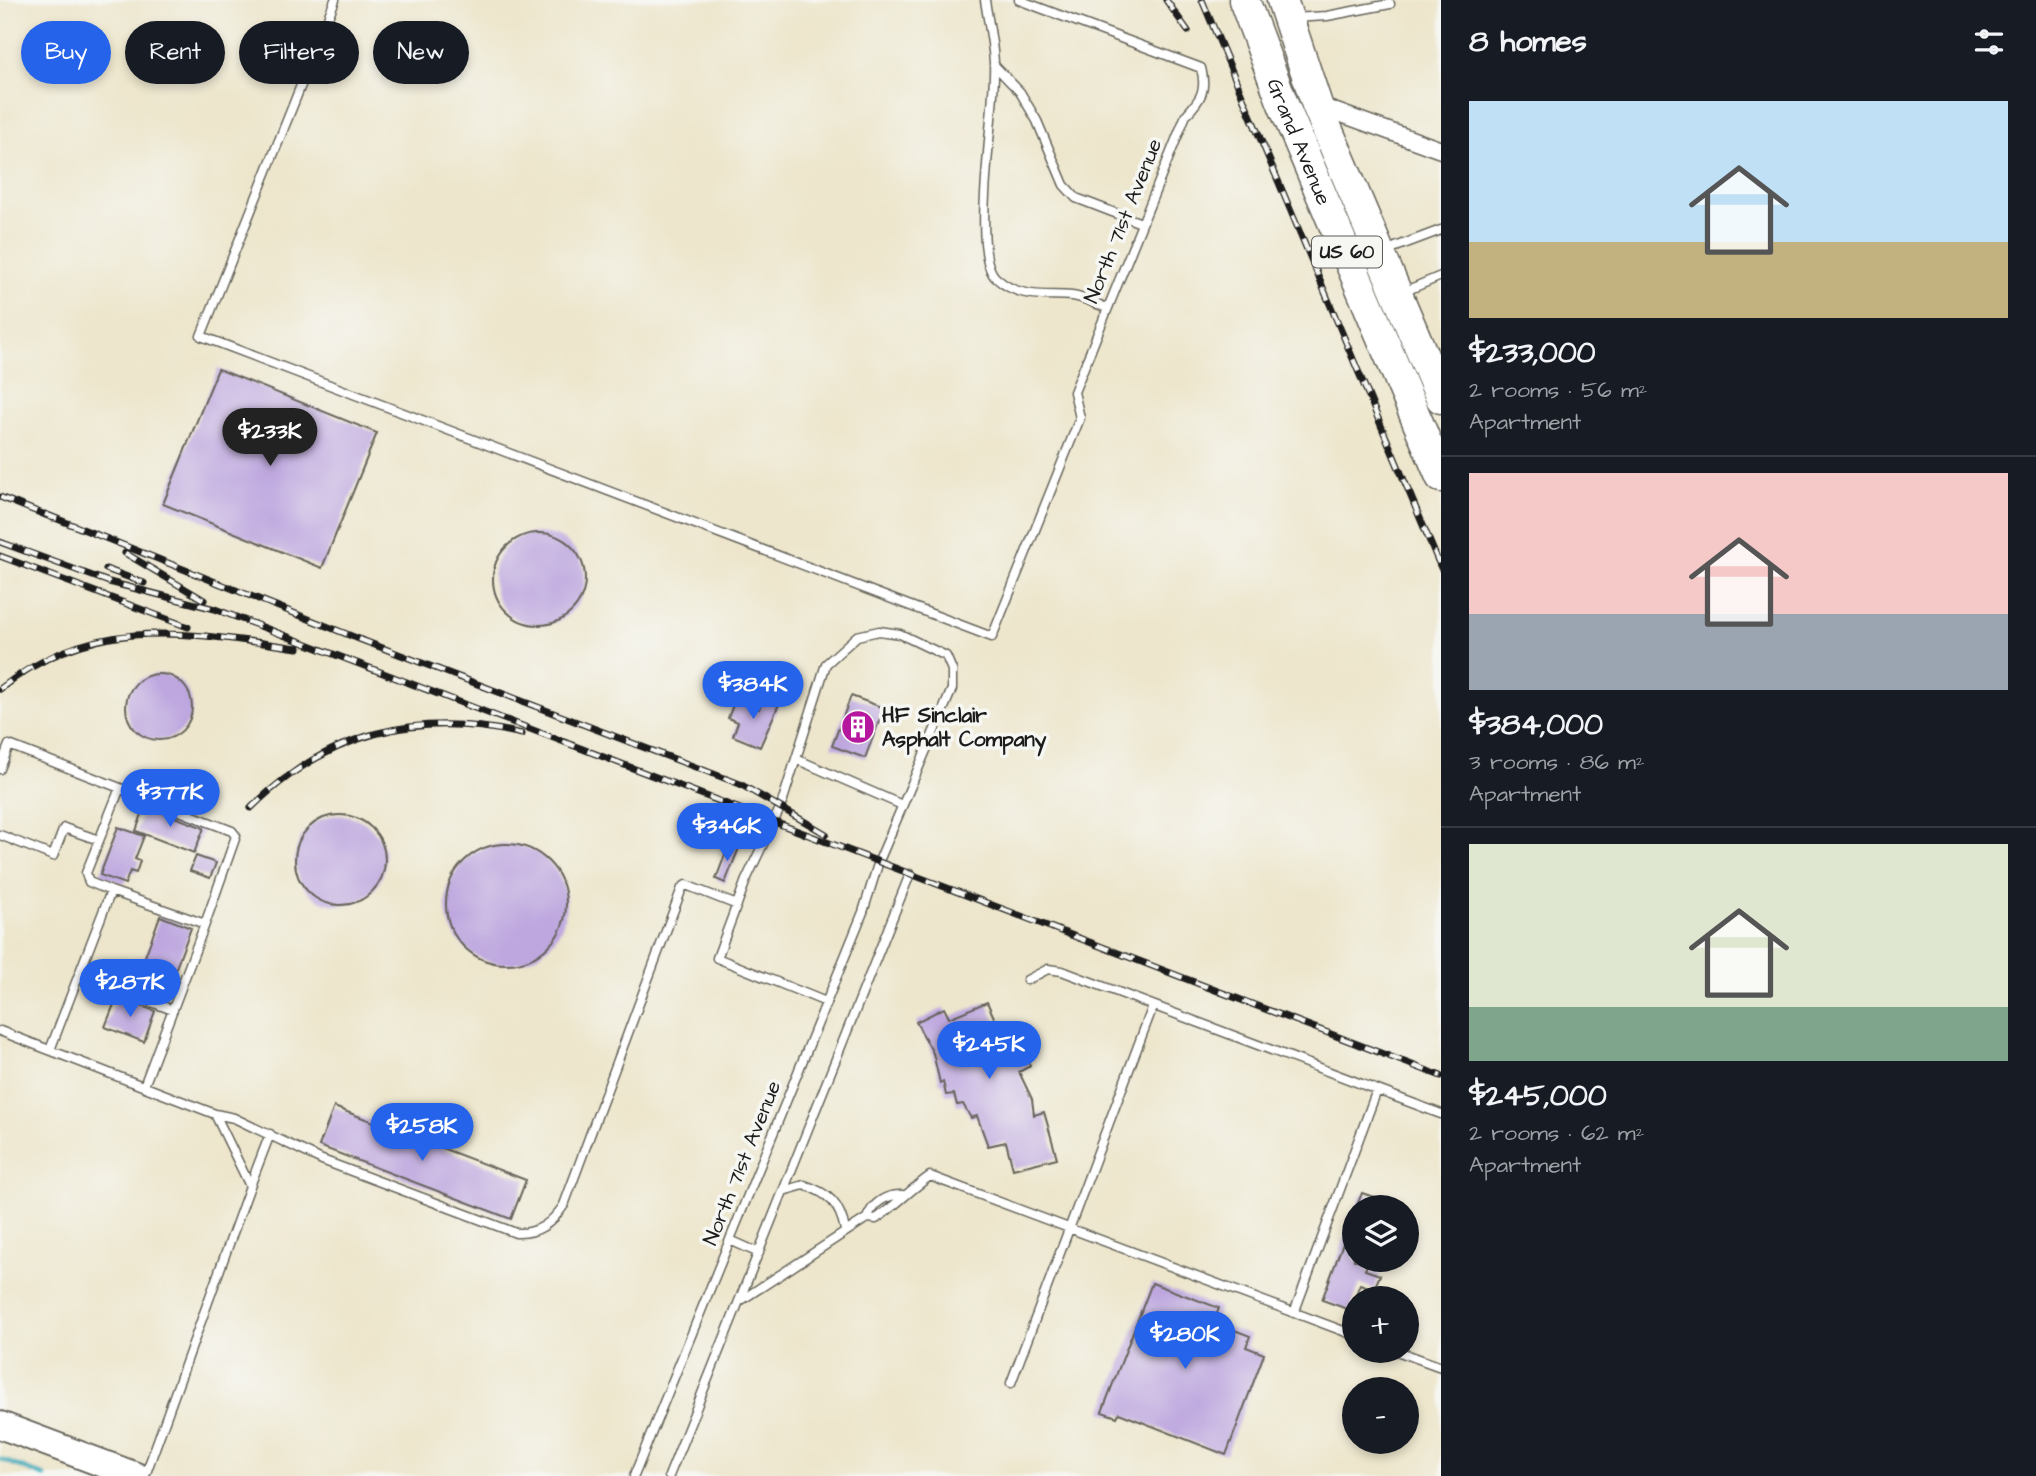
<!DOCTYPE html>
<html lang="en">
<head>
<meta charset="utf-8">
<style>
  body { margin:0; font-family:"Architects Daughter",sans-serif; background:#20242c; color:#f1f3f6; height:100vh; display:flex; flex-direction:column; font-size:26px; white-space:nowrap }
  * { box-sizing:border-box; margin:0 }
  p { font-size:23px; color:#9ea1a6 }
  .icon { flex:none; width:38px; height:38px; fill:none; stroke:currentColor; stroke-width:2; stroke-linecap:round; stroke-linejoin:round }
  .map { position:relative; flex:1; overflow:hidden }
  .sheet { display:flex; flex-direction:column; background:#171b24; width:595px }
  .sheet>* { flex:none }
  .banner { position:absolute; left:21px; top:21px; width:665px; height:63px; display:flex; gap:14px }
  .tools { position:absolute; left:1342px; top:1195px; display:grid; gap:14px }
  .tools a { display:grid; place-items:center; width:77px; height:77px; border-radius:50%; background:#171b24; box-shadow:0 4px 10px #0003; font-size:35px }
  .price { position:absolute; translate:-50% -60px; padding:0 16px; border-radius:24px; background:#2563eb; color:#fff; font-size:23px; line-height:46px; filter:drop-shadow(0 2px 4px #0008) }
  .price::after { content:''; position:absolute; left:50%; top:42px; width:21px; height:16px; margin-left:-10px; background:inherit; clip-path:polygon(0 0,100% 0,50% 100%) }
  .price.selected { background:#222; color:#fff }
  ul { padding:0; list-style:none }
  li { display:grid; align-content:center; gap:14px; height:371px; padding:0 28px }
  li+li { border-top:2px solid #363941 }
  li span { display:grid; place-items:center; height:217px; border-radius:0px; color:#555 }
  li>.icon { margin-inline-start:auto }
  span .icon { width:126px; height:126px; fill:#fffc; stroke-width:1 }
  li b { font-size:30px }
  h2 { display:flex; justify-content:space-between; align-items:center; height:84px; padding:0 28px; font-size:30px }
  .pill { padding:0 24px; border-radius:32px; background:#171b24; box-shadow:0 4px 10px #0003; font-size:24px; line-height:63px }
  .pill.selected { background:#2563eb; color:#fff }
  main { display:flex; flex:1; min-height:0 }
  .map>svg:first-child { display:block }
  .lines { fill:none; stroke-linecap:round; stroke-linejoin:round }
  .stream { stroke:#3dabbc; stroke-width:4.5 }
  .building { fill:#bea7df }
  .lane-casing { stroke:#65635a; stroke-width:11 }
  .street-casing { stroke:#65635a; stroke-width:19 }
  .primary-casing { stroke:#65635a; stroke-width:30 }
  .highway-casing { stroke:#65635a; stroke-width:33 }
  .lane { stroke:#fff; stroke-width:8 }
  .street { stroke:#fff; stroke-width:16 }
  .primary { stroke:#fff; stroke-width:26 }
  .highway { stroke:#fff; stroke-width:30 }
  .rail-casing { stroke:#1c1c1c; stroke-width:7 }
  .rail { stroke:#f6f6f2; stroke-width:4.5; stroke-dasharray:13; stroke-linecap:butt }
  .labels { text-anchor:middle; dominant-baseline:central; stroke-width:7; stroke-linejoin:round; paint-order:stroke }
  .shield { fill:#f6f6f2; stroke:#5d5d5c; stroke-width:2 }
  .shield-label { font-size:19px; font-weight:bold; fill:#1c1c1c }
  .street-label { font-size:21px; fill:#1c1c1c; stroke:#f6f6f2 }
  .poi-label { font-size:21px; font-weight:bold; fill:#1c1c1c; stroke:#f6f6f2; text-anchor:start }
</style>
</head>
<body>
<main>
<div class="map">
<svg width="1441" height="1476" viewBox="0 0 1441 1476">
  <rect width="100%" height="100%" fill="#f6f6f2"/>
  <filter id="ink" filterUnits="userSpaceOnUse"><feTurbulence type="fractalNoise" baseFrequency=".0143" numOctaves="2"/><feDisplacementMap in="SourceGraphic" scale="14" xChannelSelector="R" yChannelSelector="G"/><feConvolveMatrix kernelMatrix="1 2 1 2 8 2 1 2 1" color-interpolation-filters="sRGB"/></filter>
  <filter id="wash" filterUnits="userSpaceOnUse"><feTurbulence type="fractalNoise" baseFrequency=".00686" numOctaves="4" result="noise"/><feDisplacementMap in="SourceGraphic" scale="28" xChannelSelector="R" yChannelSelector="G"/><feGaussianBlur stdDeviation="1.57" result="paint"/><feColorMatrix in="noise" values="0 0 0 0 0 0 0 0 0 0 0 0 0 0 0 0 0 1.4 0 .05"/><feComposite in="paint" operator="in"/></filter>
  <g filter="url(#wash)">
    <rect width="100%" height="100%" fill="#ede6cc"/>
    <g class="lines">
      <path class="stream" d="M 0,1459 L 44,1476"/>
    </g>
    <g id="blocks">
      <path class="building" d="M 218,369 L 377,433 L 322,568 L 163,504 Z
        M493 579a46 46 0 1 1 92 0a46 46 0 1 1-92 0Z
        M126 707a33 33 0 1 1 66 0a33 33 0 1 1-66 0Z
        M 851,696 L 884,708 L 865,758 L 832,746 Z
        M 763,698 L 779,704 L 760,747 L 733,736 L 738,722 L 728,718 L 735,700 L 759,709 Z
        M 145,806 L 204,828 L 194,853 L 136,831 Z
        M295 860a45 45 0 1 1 90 0a45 45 0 1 1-90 0Z
        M 118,827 L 144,836 L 135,859 L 140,861 L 136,873 L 130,871 L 125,884 L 100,875 Z
        M 729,844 L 739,848 L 725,883 L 716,879 Z
        M446 904a60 60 0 1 1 120 0a60 60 0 1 1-120 0Z
        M 196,856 L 216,863 L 210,878 L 190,871 Z
        M 160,916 L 191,928 L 171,981 L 140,970 Z
        M 117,997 L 155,1011 L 144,1042 L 105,1027 Z
        M 987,1002 L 1005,1042 L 1016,1038 L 1030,1066 L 1019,1072 L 1032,1099 L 1034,1115 L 1044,1112 L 1057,1158 L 1013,1169 L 1006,1142 L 988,1146 L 977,1116 L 971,1118 L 963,1104 L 957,1105 L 954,1094 L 946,1095 L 943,1082 L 940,1083 L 933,1053 L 916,1022 L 944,1008 L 949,1018 Z
        M 334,1107 L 526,1180 L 511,1219 L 319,1146 Z
        M 1362,1193 L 1399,1206 L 1399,1208 L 1356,1208 Z
        M 1353,1216 L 1354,1260 L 1369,1260 L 1365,1270 L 1380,1275 L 1374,1289 L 1360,1284 L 1350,1310 L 1322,1300 Z
        M 1152,1283 L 1219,1308 L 1214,1322 L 1250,1336 L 1246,1347 L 1264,1354 L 1226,1455 L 1119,1413 L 1117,1417 L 1102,1412 Z"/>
    </g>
  </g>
  <g filter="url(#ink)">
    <use href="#blocks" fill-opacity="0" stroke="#65635a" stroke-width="2"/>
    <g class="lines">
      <g class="lane-casing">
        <path id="lane" d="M 335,0 L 201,336 L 992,637 L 1080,418 L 1074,392 L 1186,115 C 1201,99 1207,90 1201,68 L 1019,0
          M 985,0 C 988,21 993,42 994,63 C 997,104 969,254 996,278 C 1019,299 1044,294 1072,296 C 1083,297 1096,304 1107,308
          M 1293,18 L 1327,16 L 1390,4
          M 994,65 L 1020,92 L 1037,121 L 1064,185 L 1076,198 L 1141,223
          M 1385,251 L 1441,230
          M 1403,292 L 1441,276
          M 796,759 L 902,805
          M 0,769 L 9,745 L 120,788
          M 0,835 L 53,856 L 64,828 L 99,840
          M 111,891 L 89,882 L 86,873 L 120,788 L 232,831 L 236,836 L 205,924
          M 79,975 L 173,1010
          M 1027,980 L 1048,969 L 1062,971 L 1441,1114
          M 0,1031 L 215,1114 L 250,1186 L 145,1476
          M 50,1050 L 111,891 L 205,924 L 144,1086
          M 215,1114 L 234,1118 L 322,1160 L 516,1233 C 538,1234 552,1223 564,1205 L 682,888 L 686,885 L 737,905
          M 250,1186 L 270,1134
          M 783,1191 L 804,1185 C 829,1193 840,1204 845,1230
          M 867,1218 L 876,1219 C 896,1205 910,1190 930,1176 L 1354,1335
          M 730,1240 L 759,1253
          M 740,1301 L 867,1218 C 873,1203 886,1194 902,1195
          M 1294,1313 L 1377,1090
          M 1397,1351 L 1441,1367
          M 1011,1383 L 1153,1006
          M 634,1476 L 863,912 L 879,861 L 952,689 L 952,670 L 946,656 L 900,634 L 879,631 L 857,636 L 826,664 L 781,806 L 746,880 L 717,958 L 826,1002
          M 669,1476 L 910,874"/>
      </g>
      <g class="street-casing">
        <path id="street" d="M 1317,105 L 1441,150"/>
      </g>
      <g class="primary-casing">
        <path id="primary" d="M 0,1425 L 136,1476"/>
      </g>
      <g class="highway-casing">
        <g id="highway">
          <path id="s1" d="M 1244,0 L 1283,104 L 1441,477"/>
          <path d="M 1282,0 L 1317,105 L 1441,398"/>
        </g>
      </g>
      <use href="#lane" class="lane"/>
      <use href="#street" class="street"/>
      <use href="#primary" class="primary"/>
      <use href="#highway" class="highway"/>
      <g class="rail-casing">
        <path id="rail" d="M 1166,0 L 1188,31
          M 1202,0 L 1441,568
          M 0,497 L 53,518
          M 45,514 L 359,639 L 740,784 L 826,834
          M 0,542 L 109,582 L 215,609 L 1441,1076
          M 125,553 L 204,600
          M 0,556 L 188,627
          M 106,569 L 144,583
          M 0,689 C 95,613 188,633 298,648
          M 251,808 C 328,732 417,710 522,734"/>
      </g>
      <use href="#rail" class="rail"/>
    </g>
  </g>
  <defs>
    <g id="building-disc" transform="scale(1.75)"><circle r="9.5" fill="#b5179e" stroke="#f6f6f2"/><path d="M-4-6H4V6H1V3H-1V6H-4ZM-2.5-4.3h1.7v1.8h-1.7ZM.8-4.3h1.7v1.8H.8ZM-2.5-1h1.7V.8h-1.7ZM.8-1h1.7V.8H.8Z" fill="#fff"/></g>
  </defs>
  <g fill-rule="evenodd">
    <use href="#building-disc" x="858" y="727"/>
  </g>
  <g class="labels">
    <rect class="shield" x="1312" y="236.5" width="70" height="31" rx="5"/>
    <g class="shield-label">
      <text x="1347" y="252">US 60</text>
    </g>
    <g class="street-label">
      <text stroke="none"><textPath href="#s1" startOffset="152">Grand Avenue</textPath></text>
      <text transform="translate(1123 221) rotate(-68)">North 71st Avenue</text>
      <text transform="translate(742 1163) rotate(-68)">North 71st Avenue</text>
    </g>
    <g class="poi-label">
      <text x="882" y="715">HF Sinclair<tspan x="882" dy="24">Asphalt Company</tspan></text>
    </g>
  </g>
</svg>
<div class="tools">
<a><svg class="icon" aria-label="layers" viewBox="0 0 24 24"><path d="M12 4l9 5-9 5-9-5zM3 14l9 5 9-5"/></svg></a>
<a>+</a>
<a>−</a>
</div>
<b class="price selected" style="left:270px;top:468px">$233K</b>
<b class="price" style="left:753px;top:721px">$384K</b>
<b class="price" style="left:170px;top:829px">$377K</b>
<b class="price" style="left:727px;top:863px">$346K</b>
<b class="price" style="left:130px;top:1019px">$287K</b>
<b class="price" style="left:989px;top:1081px">$245K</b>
<b class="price" style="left:422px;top:1163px">$258K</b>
<b class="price" style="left:1185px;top:1371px">$280K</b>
<div class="banner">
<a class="pill selected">Buy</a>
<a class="pill">Rent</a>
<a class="pill">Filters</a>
<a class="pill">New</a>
</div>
</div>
<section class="sheet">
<h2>8 homes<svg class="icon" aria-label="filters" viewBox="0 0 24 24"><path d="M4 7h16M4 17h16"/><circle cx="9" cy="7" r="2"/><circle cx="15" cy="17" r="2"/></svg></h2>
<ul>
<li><span style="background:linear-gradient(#bfe0f5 65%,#c2b280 0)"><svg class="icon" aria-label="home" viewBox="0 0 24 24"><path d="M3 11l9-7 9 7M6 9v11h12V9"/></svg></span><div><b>$233,000</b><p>2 rooms · 56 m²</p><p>Apartment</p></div></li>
<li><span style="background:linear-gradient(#f6c9c9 65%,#9aa5b1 0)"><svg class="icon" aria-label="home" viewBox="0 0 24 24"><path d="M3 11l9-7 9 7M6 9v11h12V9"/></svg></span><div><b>$384,000</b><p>3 rooms · 86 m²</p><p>Apartment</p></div></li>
<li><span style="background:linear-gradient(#dfe7d0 75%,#7fa58c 0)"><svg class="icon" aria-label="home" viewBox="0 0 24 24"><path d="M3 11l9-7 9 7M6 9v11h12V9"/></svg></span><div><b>$245,000</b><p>2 rooms · 62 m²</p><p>Apartment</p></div></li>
</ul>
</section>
</main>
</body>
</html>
